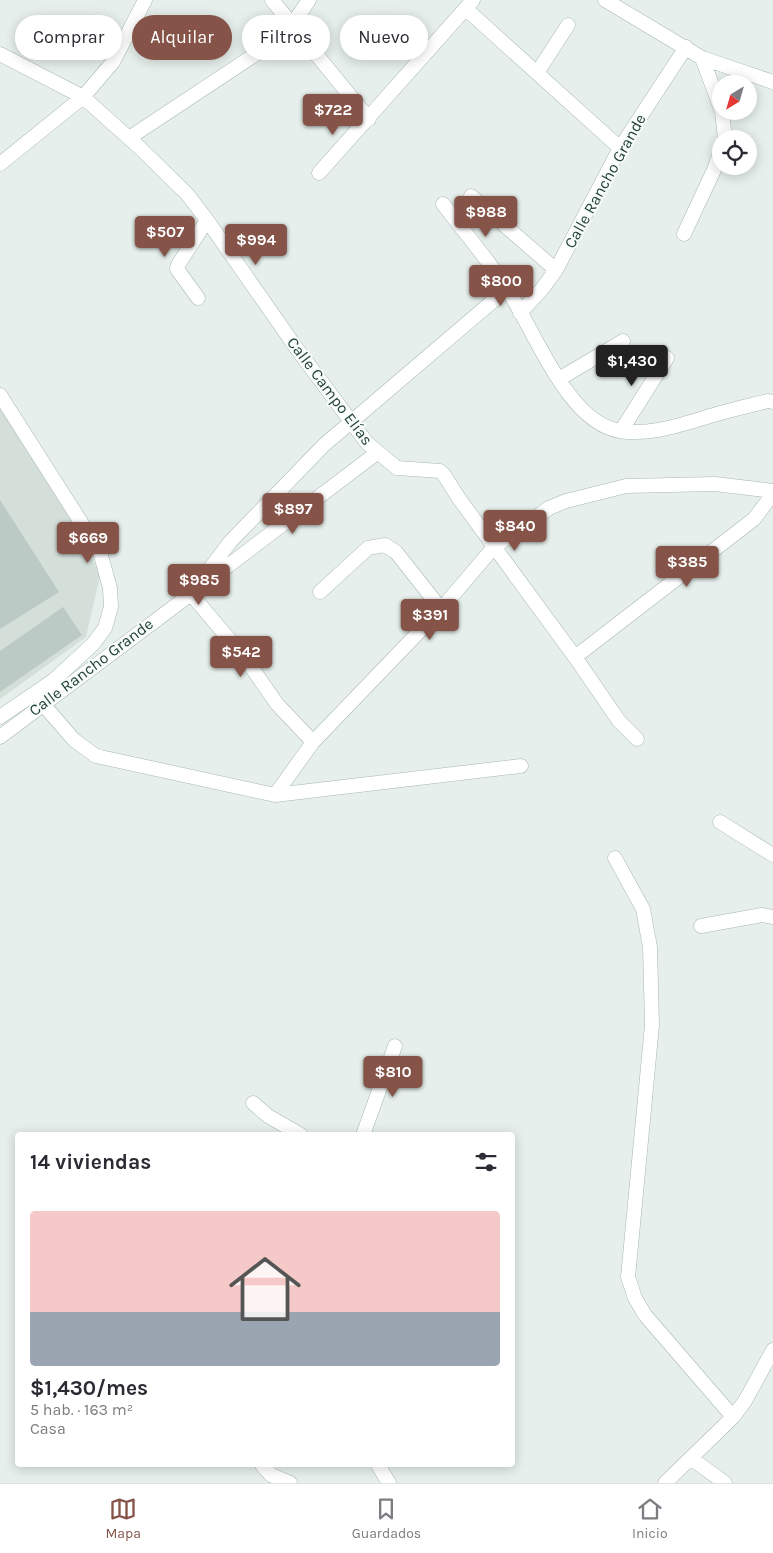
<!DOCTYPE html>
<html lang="es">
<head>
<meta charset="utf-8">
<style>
  body { margin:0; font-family:Karla,sans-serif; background:#f2f2f3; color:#2b2b33; height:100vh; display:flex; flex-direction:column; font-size:19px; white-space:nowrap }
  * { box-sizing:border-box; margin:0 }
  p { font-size:16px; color:#7c7c81 }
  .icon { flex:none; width:28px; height:28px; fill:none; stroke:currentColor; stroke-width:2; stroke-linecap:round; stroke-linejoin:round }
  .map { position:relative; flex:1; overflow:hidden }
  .drawer { position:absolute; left:15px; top:1132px; width:500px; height:335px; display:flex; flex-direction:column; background:#fff; border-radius:5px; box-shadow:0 2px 12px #0003 }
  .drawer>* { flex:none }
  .top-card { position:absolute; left:15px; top:15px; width:500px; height:45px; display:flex; gap:10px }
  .needle { width:32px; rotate:217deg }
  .fabs { position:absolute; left:712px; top:75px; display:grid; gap:10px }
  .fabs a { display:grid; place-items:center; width:45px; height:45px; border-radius:50%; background:#fff; box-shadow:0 2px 12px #0003; font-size:25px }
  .price { position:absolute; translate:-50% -42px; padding:0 11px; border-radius:5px; background:#855347; color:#fff; font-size:16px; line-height:32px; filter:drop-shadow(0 1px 2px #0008) }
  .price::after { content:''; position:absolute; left:50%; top:30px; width:15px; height:11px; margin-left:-8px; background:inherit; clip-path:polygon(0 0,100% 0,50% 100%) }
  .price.current { background:#222; color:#fff }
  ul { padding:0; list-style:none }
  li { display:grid; align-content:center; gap:10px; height:265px; padding:0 15px }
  li span { display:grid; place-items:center; height:155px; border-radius:5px; color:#555 }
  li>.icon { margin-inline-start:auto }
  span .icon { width:90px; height:90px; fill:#fffc; stroke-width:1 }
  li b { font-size:21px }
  h2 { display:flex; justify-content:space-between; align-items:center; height:60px; padding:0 15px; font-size:21px }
  .tag { padding:0 18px; border-radius:22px; background:#fff; box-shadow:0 2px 12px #0003; font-size:18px; line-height:45px }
  .tag.current { background:#855347; color:#fff }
  .dock { display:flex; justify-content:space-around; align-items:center; height:70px; border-top:1px solid #e1e1e2; background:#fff; font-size:14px; color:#7c7c81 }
  .dock a { display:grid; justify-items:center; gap:2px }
  .dock .current { color:#855347 }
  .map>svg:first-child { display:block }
  .built { fill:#d4dfda }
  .building { fill:#bbcac4 }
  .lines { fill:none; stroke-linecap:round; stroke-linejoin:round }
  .minor-casing { stroke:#a8b8b2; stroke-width:15 }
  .minor { stroke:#fff; stroke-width:14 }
  .labels { text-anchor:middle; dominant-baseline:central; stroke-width:4; stroke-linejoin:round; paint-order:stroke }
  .street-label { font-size:16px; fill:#24423a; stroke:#f7fbf9 }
</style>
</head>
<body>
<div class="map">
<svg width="773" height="1483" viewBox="0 0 773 1483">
  <rect width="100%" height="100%" fill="#e6efeb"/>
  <path class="built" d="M 0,402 L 70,510 L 100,576 L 86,637 L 0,699 Z"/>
  <path class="building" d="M 0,500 L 59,592 L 0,629 Z
    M 63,607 L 82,635 L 0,692 L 0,651 Z"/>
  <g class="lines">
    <g class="minor-casing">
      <path id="minor" d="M 272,0 L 369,119
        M 605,0 L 702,58 L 773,82
        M 466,9 L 620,148
        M 0,54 L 83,97 L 140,148 L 187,194 L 207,220 L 297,349 L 367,443 L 397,468 L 440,471 L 444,475 L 460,500 L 575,657 L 619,721 L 637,739
        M 702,58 L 721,109
        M 537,73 L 568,25
        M 722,111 L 725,139
        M 129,138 L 265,48 L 292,25 L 309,0
        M 0,164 L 83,97 L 113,62 L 145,0
        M 319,173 L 473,0
        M 471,196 L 556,270
        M 443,204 C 464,232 488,259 507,289 C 534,329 567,423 620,431 C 653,436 685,423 717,414 C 734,409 751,405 768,401 L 773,402
        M 684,234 L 714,170 L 721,150
        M 198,298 L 177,269 L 178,265 L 207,220
        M 520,313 L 542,289 L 556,270 L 620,148 L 686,47
        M 559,379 L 623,341
        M 0,395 L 100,552 L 110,588 L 111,607 L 105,628 L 93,644 L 54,680 L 0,717
        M 621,431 L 667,358
        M 320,592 L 368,548 L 385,545 L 396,552 L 441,609
        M 575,657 L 754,519 L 773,494
        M 42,703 L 74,740 L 96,756 L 275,795 L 521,766
        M 0,737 L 191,594 L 230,542 L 324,445 L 507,289
        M 313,742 L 277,704 L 245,658 L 191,594 L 378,452
        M 275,795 L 313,742 L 441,609 L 494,547 L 549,508 L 566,501 L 626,486 L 715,484 L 773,491
        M 720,822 L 773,855
        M 615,858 L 643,909 L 650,947 L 652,1025 L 628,1277 L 635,1298 L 645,1315 L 733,1417
        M 701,926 L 762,915 L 773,917
        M 253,1103 L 268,1116 L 301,1135
        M 363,1135 L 395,1046
        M 692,1459 L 725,1483
        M 262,1465 L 271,1475 L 290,1483
        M 378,1465 L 389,1483
        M 665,1483 L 733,1417 L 745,1401 L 773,1350"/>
    </g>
    <use href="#minor" class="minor"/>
  </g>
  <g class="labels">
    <g class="street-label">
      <text transform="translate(605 181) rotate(-61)">Calle Rancho Grande</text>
      <text transform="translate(330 391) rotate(53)">Calle Campo Elías</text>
      <text transform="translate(91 667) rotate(-37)">Calle Rancho Grande</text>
    </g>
  </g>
</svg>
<div class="fabs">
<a><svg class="needle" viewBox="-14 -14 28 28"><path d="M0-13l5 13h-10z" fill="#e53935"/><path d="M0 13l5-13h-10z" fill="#7c7c81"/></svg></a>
<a><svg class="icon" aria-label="locate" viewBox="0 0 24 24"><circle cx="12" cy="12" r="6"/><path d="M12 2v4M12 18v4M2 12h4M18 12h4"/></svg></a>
</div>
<b class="price" style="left:333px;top:136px">$722</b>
<b class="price" style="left:486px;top:238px">$988</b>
<b class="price" style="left:165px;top:258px">$507</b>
<b class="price" style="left:256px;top:266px">$994</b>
<b class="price" style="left:501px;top:307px">$800</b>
<b class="price current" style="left:632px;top:387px">$1,430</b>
<b class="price" style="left:293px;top:535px">$897</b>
<b class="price" style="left:515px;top:552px">$840</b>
<b class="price" style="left:88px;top:564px">$669</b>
<b class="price" style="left:687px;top:588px">$385</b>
<b class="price" style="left:199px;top:606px">$985</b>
<b class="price" style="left:430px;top:641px">$391</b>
<b class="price" style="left:241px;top:678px">$542</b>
<b class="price" style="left:393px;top:1098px">$810</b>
<div class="top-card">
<a class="tag">Comprar</a>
<a class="tag current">Alquilar</a>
<a class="tag">Filtros</a>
<a class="tag">Nuevo</a>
</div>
<section class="drawer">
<h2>14 viviendas<svg class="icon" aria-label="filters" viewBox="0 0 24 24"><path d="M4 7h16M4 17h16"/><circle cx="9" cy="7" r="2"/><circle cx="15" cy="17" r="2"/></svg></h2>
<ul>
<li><span style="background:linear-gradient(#f6c9c9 65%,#9aa5b1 0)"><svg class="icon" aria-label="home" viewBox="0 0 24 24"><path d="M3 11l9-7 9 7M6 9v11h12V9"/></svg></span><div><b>$1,430/mes</b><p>5 hab. · 163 m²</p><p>Casa</p></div></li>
</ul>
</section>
</div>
<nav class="dock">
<a class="current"><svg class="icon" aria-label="map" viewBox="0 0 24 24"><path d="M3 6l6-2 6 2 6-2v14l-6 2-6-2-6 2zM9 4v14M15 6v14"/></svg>Mapa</a>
<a><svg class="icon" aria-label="saved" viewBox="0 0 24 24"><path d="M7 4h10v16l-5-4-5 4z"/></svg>Guardados</a>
<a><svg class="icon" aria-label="home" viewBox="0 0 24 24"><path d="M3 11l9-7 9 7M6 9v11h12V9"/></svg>Inicio</a>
</nav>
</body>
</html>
